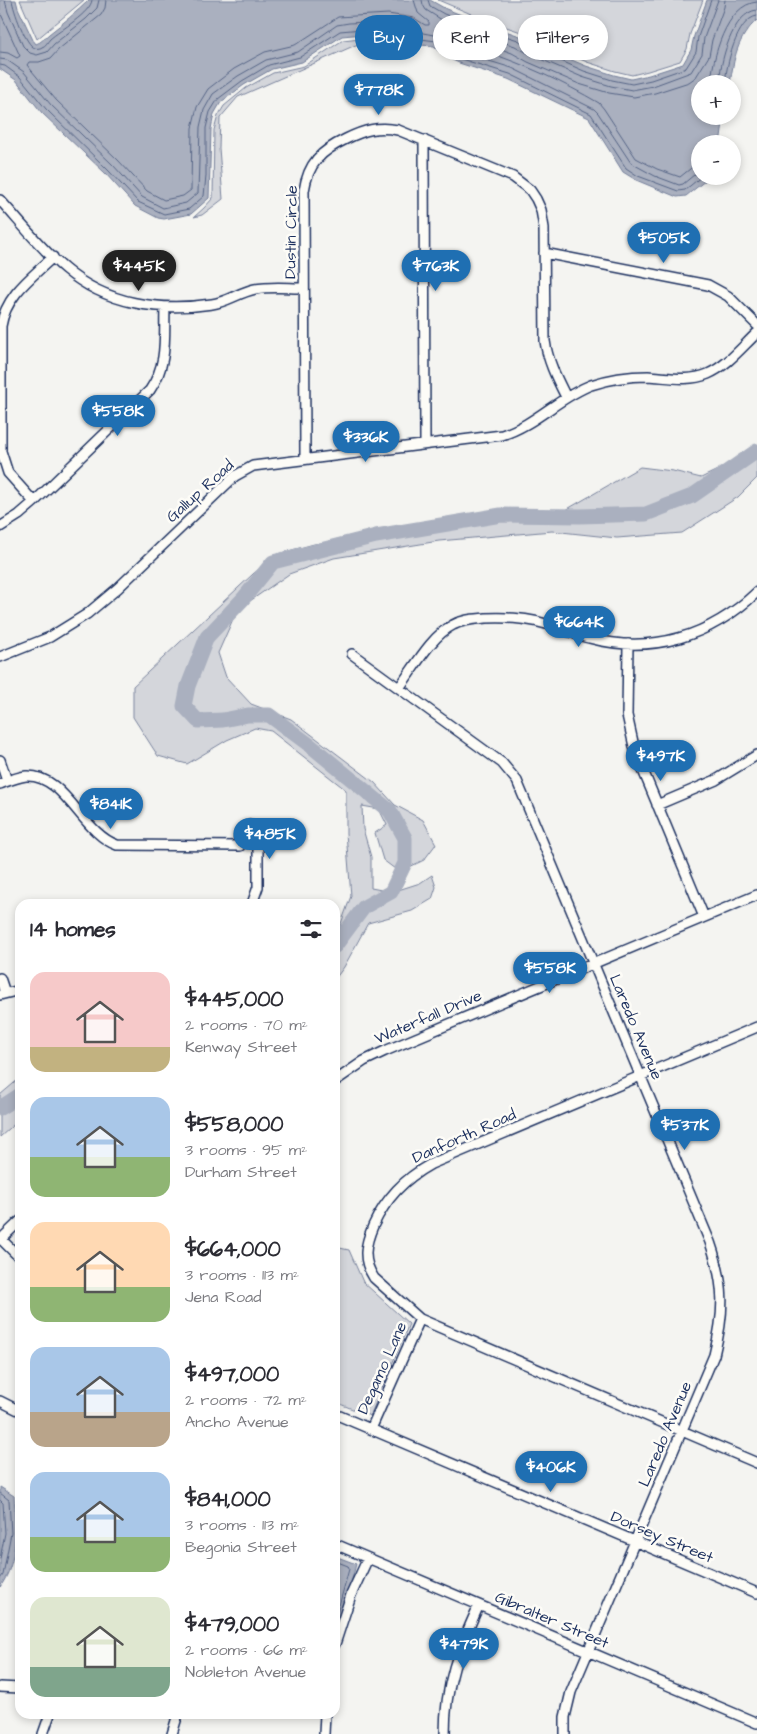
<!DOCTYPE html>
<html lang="en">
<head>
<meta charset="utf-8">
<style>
  body { margin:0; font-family:"Architects Daughter",sans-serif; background:#f7f7f7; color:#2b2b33; height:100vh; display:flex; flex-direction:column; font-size:19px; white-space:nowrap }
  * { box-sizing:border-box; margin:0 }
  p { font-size:16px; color:#7c7c81 }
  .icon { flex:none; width:28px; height:28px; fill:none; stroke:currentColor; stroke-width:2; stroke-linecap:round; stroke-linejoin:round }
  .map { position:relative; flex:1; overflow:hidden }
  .drawer { position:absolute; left:15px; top:899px; width:325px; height:820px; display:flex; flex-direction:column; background:#fff; border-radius:15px; box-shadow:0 2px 8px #0003 }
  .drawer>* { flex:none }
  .top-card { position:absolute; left:355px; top:15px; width:326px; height:45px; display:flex; gap:10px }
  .controls { position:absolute; left:691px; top:75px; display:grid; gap:10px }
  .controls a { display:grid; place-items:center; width:50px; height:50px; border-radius:50%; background:#fff; box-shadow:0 2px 8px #0003; font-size:25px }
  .price { position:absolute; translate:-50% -42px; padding:0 11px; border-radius:18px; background:#1f6fb2; color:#fff; font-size:16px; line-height:32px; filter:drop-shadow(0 1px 2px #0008) }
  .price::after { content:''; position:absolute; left:50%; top:30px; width:15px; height:11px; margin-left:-8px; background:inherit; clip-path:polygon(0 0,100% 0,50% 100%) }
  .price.on { background:#222; color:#fff }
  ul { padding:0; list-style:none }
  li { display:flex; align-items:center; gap:15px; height:125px; padding:0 15px }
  li span { display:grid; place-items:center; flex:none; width:140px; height:100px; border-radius:15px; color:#555 }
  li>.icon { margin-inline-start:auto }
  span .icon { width:60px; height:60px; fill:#fffc; stroke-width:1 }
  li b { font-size:21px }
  h2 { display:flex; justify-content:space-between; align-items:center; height:60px; padding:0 15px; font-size:21px }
  .tag { padding:0 18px; border-radius:22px; background:#fff; box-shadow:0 2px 8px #0003; font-size:18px; line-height:45px }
  .tag.on { background:#1f6fb2; color:#fff }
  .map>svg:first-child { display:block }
  .green { fill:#d4d6db; stroke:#78829c }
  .water { fill:#aab0bf; stroke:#717c98 }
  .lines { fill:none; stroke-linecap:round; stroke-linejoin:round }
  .shore { stroke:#546385; stroke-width:1 }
  .river { stroke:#aab0bf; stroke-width:15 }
  .minor-casing { stroke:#1b2f5e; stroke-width:12 }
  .minor { stroke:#fdfcf7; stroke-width:9 }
  .labels { text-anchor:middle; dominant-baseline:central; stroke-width:5; stroke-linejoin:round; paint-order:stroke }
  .street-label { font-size:16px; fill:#1b2f5e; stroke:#fdfcf7 }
</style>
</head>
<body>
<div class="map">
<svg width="757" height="1734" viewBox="0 0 757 1734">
  <rect width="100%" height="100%" fill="#f4f4f1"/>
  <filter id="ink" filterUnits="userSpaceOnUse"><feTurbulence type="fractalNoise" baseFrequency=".02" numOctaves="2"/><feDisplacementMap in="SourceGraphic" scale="10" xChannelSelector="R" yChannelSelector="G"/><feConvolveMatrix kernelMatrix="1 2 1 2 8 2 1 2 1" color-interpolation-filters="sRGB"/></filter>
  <g filter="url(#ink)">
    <path class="green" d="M 20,0 L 84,0 L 37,39 Z
      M 438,0 L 703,0 L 690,34 L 687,49 L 680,61 L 648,71 L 632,75 L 615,71 L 587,62 L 537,41 L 521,32 L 483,19 Z
      M 368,37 L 358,44 L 238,97 L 220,118 L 219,148 L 223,199 L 202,215 L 194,217 L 204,208 L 213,198 L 214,130 L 218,116 L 224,106 L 246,88 L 273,73 L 304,66 L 343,40 Z
      M 757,447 L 757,478 L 738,497 L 682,533 L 617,538 L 552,531 L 439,541 L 334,558 L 289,574 L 237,610 L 218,653 L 226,677 L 251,704 L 291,719 L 374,782 L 395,805 L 423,820 L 436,844 L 424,860 L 399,872 L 383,860 L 375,833 L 387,825 L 379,809 L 362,806 L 363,829 L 371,857 L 371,888 L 392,892 L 420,883 L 432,875 L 436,887 L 432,899 L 412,911 L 368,923 L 344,967 L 335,979 L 335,940 L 351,896 L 346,833 L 346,790 L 271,731 L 255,728 L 227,740 L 187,764 L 158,756 L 133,717 L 133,686 L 253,574 L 277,554 L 314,544 L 420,528 L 503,520 L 564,511 L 640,467 L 673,471 L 701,478 L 750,454 Z
      M 20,1078 L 20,1119 L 0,1137 L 0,1095 Z
      M 335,1247 L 349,1250 L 363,1282 L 409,1324 L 370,1416 L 335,1402 Z"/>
    <path class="water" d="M 0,0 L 16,0 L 18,8 L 33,40 L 36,44 C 42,42 44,38 49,34 C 63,23 77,12 89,0 L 430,0 L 446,9 L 482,23 L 520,36 L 536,45 L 586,66 L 614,75 L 631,79 L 649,75 L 683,64 L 691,50 L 694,36 L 707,0 L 757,0 L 757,20 C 737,38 734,58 730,84 L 700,84 L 700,116 L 724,116 L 720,144 L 700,144 L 700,176 L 711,176 L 686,196 L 677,197 L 636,180 L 623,172 L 589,118 L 508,79 L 459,63 L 446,57 L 434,46 L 419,45 L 408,36 L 386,32 L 342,36 L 302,62 L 272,69 L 244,85 L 221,102 L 214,114 L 211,129 L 209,198 L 191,214 L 164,219 L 158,218 L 135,206 L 105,173 L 42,113 L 16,80 L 0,69 Z
      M 0,1487 L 14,1496 C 16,1526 19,1561 0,1587 Z
      M 335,1556 L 356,1564 L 335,1644 Z"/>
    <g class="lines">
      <path class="shore" d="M 5,0 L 8,12 L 23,46 L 30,53 L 37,55 L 47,52 L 54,44 L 86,19 L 97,8 L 99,0
        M 12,0 C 13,9 26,46 35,48 C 37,49 41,48 42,47 C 46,46 47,42 50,39 C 60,30 91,13 92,0
        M 106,0 L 105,8 L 101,15 L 59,49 L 51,58 L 39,62 L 29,62 L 27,65 L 56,100 L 118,160 L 147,191 L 164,200 L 183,196 L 191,190 L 192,128 L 197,107 L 208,89 L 234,69 L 265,52 L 295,45 L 338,17 L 388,14 L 414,18 L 425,25 L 429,25 L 429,22 L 418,13 L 414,0
        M 422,0 L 423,5 L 426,10 L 442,20 L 478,34 L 515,46 L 531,55 L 582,77 L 611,86 L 632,90 L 653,86 L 691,72 L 702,54 L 704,38 L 718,0
        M 428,0 L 430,6 L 444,14 L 480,28 L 518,40 L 534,49 L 584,71 L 612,80 L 632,84 L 651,80 L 686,68 L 696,52 L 698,37 L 711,0
        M 0,12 L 20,56 L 17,58 L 8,53 L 0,52
        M 0,59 L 7,60 L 24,72 L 51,105 L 113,165 L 142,197 L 163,208 L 186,203 L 198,193 L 200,127 L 204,110 L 213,94 L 238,76 L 266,60 L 298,52 L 337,25 L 349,23 L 386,21 L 410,25 L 423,33 L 439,36 L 452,48 L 463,53 L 512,68 L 594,109 L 598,113 L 631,163 L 655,176 L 679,185 L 683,184 L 700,170
        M 0,65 L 5,66 L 20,77 L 46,109 L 108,170 L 138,202 L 164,214 L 189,209 L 204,196 L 206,176 L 206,128 L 210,112 L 218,99 L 242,81 L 269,65 L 300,57 L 340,31 L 385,27 L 409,31 L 421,39 L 436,41 L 449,53 L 461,59 L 510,74 L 591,114 L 626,168 L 638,176 L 678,191 L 685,190 L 702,176
        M 711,84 C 712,59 726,4 757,2
        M 719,84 C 720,63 732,12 757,10
        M 725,84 C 726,67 736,19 757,16
        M 700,161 L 680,177 L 657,169 L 636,158 L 604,109 L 599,103 C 563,82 524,64 484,51 C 473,48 456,45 450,35 L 454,32 L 512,53 L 528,62 L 579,84 L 609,93 L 634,97 L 655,93 L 689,82 L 696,77 L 709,56 L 712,40 L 724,7 L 725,0
        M 0,1493 L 9,1500 L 11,1533 L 3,1575 L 0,1579
        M 0,1500 L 3,1503 L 5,1533 L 0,1559
        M 335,1561 L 348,1566 L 349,1569 L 335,1621"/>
      <path class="river" d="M 335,946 L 364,907 L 391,892 L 405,863 L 405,838 L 390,811 L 311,746 L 269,715 L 248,715 L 223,720 L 198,721 L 184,706 L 188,686 L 207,637 L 243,599 L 273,562 L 376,536 L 501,515 L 580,516 L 646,514 L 692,496 L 757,451
        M 0,1108 L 20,1095"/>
      <g class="minor-casing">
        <path id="minor" d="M 424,140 L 425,444
          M 0,200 C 21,223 41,249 65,269 C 106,304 159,312 212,304 C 227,302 240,292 255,289 C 271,286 288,288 304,288
          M 544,253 L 708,285 L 728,296 L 757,325
          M 305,458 L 304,191 C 308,163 321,151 346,139 C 364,130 378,126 398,130 L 513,177 L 530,190 L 536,199 L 541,210 L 544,228 L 545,341 C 548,362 557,379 566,397
          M 34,502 L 8,473 L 1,451 L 1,326 C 6,295 31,278 53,257
          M 0,527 L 19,515 L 34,502 L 150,390 C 168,364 164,338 165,307
          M 628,644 L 627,715 L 635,751 L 704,917
          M 352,654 L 502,763 L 517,781 L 710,1242 C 725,1285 725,1311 714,1355 L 571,1692 L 565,1717 L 565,1734
          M 0,657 L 50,637 L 87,614 L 118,588 L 235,476 L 253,466 L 502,435 C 535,425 559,397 591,385 C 609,379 629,376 648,376 C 668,377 688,382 708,374 C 727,366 742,347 757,333
          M 399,688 C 414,668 431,636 453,625 C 463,619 475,619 486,618 C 507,617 526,618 546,624 C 561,628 575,635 589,638 C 652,655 711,636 757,592
          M 0,760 L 7,781
          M 0,784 C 8,781 17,777 26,776 C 65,774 82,833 117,845 L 240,846 L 239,838 L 241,831 L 250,825 L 257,829 L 258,837 L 258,887 L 252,904
          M 657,805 L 716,780 L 757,755
          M 0,978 L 5,993
          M 0,995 L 20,990
          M 757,1027 L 431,1164 C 404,1179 386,1198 373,1226 C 365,1245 362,1260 374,1278 L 420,1319 L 757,1463
          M 335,1081 L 364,1061 L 385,1051 L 757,895
          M 1,1239 L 20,1258
          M 0,1240 L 20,1221
          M 0,1401 L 20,1411
          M 335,1414 L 757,1593
          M 371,1429 L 420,1319
          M 335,1544 L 757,1723
          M 335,1644 L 351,1595 L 368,1558
          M 0,1687 L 20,1688
          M 43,1734 L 50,1714
          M 172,1734 L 178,1714
          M 324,1734 L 325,1714
          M 445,1734 C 445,1683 458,1651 479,1605"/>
      </g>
      <use href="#minor" class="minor"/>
    </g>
  </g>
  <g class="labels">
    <g class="street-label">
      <text transform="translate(291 232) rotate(-89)">Dustin Circle</text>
      <text transform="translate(200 491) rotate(-42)">Gallup Road</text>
      <text transform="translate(428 1017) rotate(-23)">Waterfall Drive</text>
      <text transform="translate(636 1027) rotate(67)">Laredo Avenue</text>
      <text transform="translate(464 1136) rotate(-24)">Danforth Road</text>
      <text transform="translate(382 1368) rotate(-66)">Degamo Lane</text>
      <text transform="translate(665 1434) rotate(-67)">Laredo Avenue</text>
      <text transform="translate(662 1537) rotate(23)">Dorsey Street</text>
      <text transform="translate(552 1620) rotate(23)">Gibralter Street</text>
    </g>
  </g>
</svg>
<div class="controls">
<a>+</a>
<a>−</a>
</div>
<b class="price" style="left:379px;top:116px">$778K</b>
<b class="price" style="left:664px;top:264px">$505K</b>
<b class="price on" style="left:139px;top:292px">$445K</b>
<b class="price" style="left:436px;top:292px">$763K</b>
<b class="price" style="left:118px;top:437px">$558K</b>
<b class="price" style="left:366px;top:463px">$336K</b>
<b class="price" style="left:579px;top:648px">$664K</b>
<b class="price" style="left:661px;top:782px">$497K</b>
<b class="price" style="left:111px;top:830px">$841K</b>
<b class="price" style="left:270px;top:860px">$485K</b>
<b class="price" style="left:550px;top:994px">$558K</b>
<b class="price" style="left:685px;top:1151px">$537K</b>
<b class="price" style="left:551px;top:1493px">$406K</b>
<b class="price" style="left:464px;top:1670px">$479K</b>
<div class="top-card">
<a class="tag on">Buy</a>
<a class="tag">Rent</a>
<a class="tag">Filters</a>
</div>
<section class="drawer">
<h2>14 homes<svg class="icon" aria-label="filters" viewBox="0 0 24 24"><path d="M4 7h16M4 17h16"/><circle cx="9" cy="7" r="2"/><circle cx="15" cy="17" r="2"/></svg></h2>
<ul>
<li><span style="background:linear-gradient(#f6c9c9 75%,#c2b280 0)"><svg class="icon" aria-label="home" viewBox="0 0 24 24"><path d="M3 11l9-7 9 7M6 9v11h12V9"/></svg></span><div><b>$445,000</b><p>2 rooms · 70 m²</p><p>Kenway Street</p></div></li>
<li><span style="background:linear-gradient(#a9c7e8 60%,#8fb573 0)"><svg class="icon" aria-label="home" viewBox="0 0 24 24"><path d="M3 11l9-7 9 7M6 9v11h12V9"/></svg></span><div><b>$558,000</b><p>3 rooms · 95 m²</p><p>Durham Street</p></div></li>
<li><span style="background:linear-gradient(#ffd9b3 65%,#8fb573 0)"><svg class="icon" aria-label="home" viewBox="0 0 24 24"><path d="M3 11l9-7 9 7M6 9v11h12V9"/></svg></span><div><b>$664,000</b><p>3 rooms · 113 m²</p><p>Jena Road</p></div></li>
<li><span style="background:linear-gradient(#a9c7e8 65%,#b9a48a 0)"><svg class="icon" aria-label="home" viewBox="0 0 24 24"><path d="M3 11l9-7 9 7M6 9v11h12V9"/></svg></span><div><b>$497,000</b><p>2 rooms · 72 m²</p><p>Ancho Avenue</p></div></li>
<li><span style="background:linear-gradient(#a9c7e8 65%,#8fb573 0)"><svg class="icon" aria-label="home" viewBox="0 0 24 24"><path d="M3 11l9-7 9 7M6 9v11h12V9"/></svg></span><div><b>$841,000</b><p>3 rooms · 113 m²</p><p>Begonia Street</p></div></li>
<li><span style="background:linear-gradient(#dfe7d0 70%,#7fa58c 0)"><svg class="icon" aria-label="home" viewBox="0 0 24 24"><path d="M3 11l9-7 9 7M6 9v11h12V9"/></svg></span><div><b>$479,000</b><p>2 rooms · 66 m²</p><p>Nobleton Avenue</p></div></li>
</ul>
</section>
</div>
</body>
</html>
